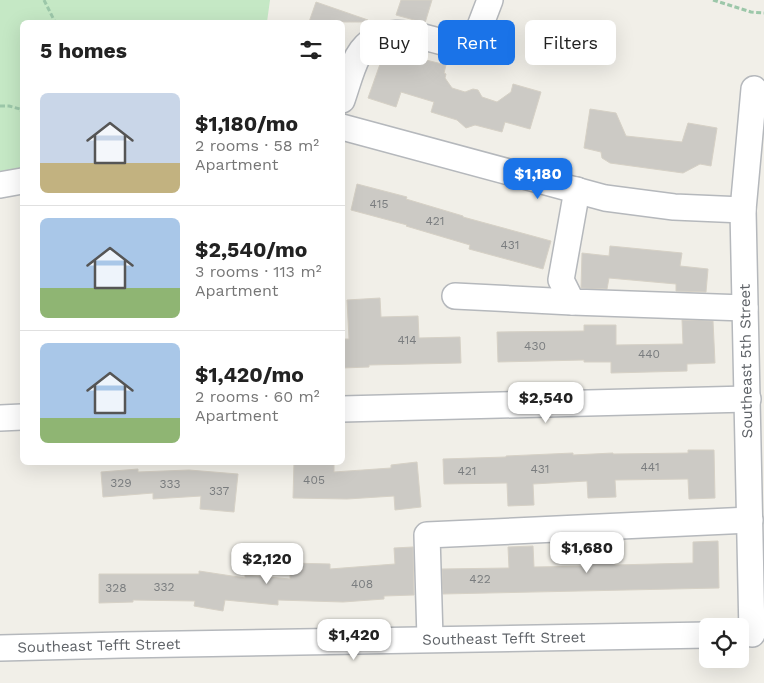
<!DOCTYPE html>
<html lang="en">
<head>
<meta charset="utf-8">
<style>
  body { margin:0; font-family:"Work Sans",sans-serif; background:#f6f6f6; color:#222; height:100vh; display:flex; flex-direction:column; font-size:19px; white-space:nowrap }
  * { box-sizing:border-box; margin:0 }
  p { font-size:16px; color:#767676 }
  .icon { flex:none; width:28px; height:28px; fill:none; stroke:currentColor; stroke-width:2; stroke-linecap:round; stroke-linejoin:round }
  .map { position:relative; flex:1; overflow:hidden }
  .sheet { position:absolute; left:20px; top:20px; width:325px; height:445px; display:flex; flex-direction:column; background:#fff; border-radius:8px; box-shadow:0 5px 20px #0002 }
  .sheet>* { flex:none }
  .top-card { position:absolute; left:360px; top:20px; width:329px; height:45px; display:flex; gap:10px }
  .buttons { position:absolute; left:699px; top:618px; display:grid; gap:10px }
  .buttons a { display:grid; place-items:center; width:50px; height:50px; border-radius:8px; background:#fff; box-shadow:0 5px 20px #0002; font-size:25px }
  .price { position:absolute; translate:-50% -42px; padding:0 11px; border-radius:10px; background:#fff; color:#222; font-size:16px; line-height:32px; filter:drop-shadow(0 1px 2px #0008) }
  .price::after { content:''; position:absolute; left:50%; top:30px; width:15px; height:11px; margin-left:-8px; background:inherit; clip-path:polygon(0 0,100% 0,50% 100%) }
  .price.selected { background:#1a73e8; color:#fff }
  ul { padding:0; list-style:none }
  li { display:flex; align-items:center; gap:15px; height:125px; padding:0 20px }
  li+li { border-top:1px solid #e0e0e0 }
  li span { display:grid; place-items:center; flex:none; width:140px; height:100px; border-radius:8px; color:#555 }
  li>.icon { margin-inline-start:auto }
  span .icon { width:60px; height:60px; fill:#fffc; stroke-width:1 }
  li b { font-size:21px }
  h2 { display:flex; justify-content:space-between; align-items:center; height:60px; padding:0 20px; font-size:21px }
  .chip { padding:0 18px; border-radius:8px; background:#fff; box-shadow:0 5px 20px #0002; font-size:18px; line-height:45px }
  .chip.selected { background:#1a73e8; color:#fff }
  .map>svg:first-child { display:block }
  .green { fill:#c5e8c5 }
  .building { fill:#cccac5; stroke:#d6d1c6 }
  .lines { fill:none; stroke-linecap:round; stroke-linejoin:round }
  .minor-casing { stroke:#b5b8bc; stroke-width:28 }
  .path { stroke:#9cc7a9; stroke-width:3; stroke-dasharray:5 2.5; stroke-linecap:butt }
  .minor { stroke:#fff; stroke-width:25 }
  .labels { text-anchor:middle; dominant-baseline:central; stroke-width:4; stroke-linejoin:round; paint-order:stroke }
  .number-label { font-size:12px; fill:#7a7d7f }
  .street-label { font-size:15px; fill:#5f6368; stroke:#fff }
</style>
</head>
<body>
<div class="map">
<svg width="764" height="683" viewBox="0 0 764 683">
  <rect width="100%" height="100%" fill="#f1efe8"/>
  <path class="green" d="M 0,0 L 270,0 L 267,22 L 22,22 L 22,170 L 0,173 Z"/>
  <path class="building" d="M 401,0 L 432,0 L 425,23 L 396,15 Z
    M 316,2 L 368,20 L 367,22 L 309,22 Z
    M 385,50 L 387,50 L 418,60 L 418,58 L 446,65 L 444,73 L 446,74 L 445,78 L 452,88 L 465,92 L 473,89 L 478,90 L 482,97 L 497,102 L 511,92 L 513,84 L 541,92 L 530,129 L 505,122 L 502,132 L 475,125 L 466,128 L 457,120 L 431,112 L 434,102 L 401,92 L 396,107 L 368,98 Z
    M 590,109 L 616,113 L 626,136 L 682,142 L 688,123 L 717,128 L 711,166 L 700,164 L 683,173 L 610,163 L 602,158 L 601,152 L 584,148 Z
    M 357,184 L 407,197 L 406,199 L 463,216 L 463,217 L 551,241 L 543,269 L 469,249 L 470,245 L 406,226 L 407,225 L 351,210 Z
    M 610,246 L 682,253 L 680,266 L 708,269 L 706,292 L 676,291 L 676,284 L 609,278 L 607,289 L 581,288 L 582,253 L 609,256 Z
    M 380,298 L 381,317 L 418,316 L 419,338 L 460,337 L 461,363 L 369,365 L 369,367 L 342,368 L 342,339 L 349,339 L 347,300 Z
    M 682,320 L 713,321 L 715,363 L 687,364 L 687,371 L 611,373 L 611,362 L 584,362 L 584,360 L 498,362 L 497,332 L 584,331 L 584,325 L 616,325 L 616,345 L 683,344 Z
    M 688,450 L 714,450 L 715,498 L 689,499 L 688,479 L 615,480 L 616,497 L 588,498 L 587,481 L 533,484 L 534,505 L 508,506 L 507,483 L 444,484 L 443,459 L 506,457 L 506,456 L 573,453 L 573,455 L 613,453 L 613,454 L 688,453 Z
    M 294,462 L 334,462 L 334,472 L 391,468 L 391,465 L 417,462 L 421,507 L 395,510 L 394,496 L 347,499 L 293,498 Z
    M 138,469 L 138,472 L 189,470 L 238,474 L 234,512 L 200,509 L 201,496 L 153,499 L 153,493 L 103,497 L 101,472 Z
    M 718,541 L 719,588 L 443,594 L 442,569 L 509,568 L 508,547 L 533,546 L 534,567 L 590,566 L 589,545 L 615,544 L 615,565 L 693,563 L 693,542 Z
    M 413,547 L 414,595 L 384,596 L 384,599 L 343,602 L 278,600 L 278,605 L 225,600 L 223,611 L 194,606 L 195,601 L 133,600 L 133,602 L 99,603 L 99,574 L 199,574 L 199,571 L 245,578 L 245,575 L 290,579 L 290,563 L 330,564 L 330,569 L 395,564 L 394,548 Z"/>
  <g class="lines">
    <g class="minor-casing">
      <g id="minor">
        <path d="M 342,100 C 347,86 351,69 358,56 C 381,17 426,39 461,47 L 471,47 L 477,34 L 490,0"/>
        <path d="M 342,127 L 605,198 L 674,207 L 743,210"/>
        <path d="M 0,185 L 22,181"/>
        <path d="M 577,190 L 561,280 L 572,302 L 745,308"/>
        <path d="M 455,296 L 572,302"/>
        <path d="M 342,409 L 748,399"/>
        <path d="M 0,418 L 22,417"/>
        <path d="M 752,634 L 743,210 L 754,89"/>
        <path d="M 430,639 L 427,535 L 750,520"/>
        <path id="s1" d="M 0,648 L 122,645 L 708,635"/>
      </g>
    </g>
    <path class="path" d="M 44,0 L 55,22
      M 713,0 L 751,12 L 764,13
      M 0,106 L 9,106 L 20,109 L 22,113"/>
    <use href="#minor" class="minor"/>
  </g>
  <g class="labels">
    <g class="number-label">
      <text x="379" y="204">415</text>
      <text x="435" y="221">421</text>
      <text x="510" y="245">431</text>
      <text x="407" y="340">414</text>
      <text x="535" y="346">430</text>
      <text x="649" y="354">440</text>
      <text x="650" y="467">441</text>
      <text x="540" y="469">431</text>
      <text x="467" y="471">421</text>
      <text x="314" y="480">405</text>
      <text x="121" y="483">329</text>
      <text x="170" y="484">333</text>
      <text x="219" y="491">337</text>
      <text x="480" y="579">422</text>
      <text x="362" y="584">408</text>
      <text x="164" y="587">332</text>
      <text x="116" y="588">328</text>
    </g>
    <g class="street-label">
      <text transform="translate(746 361) rotate(-91)">Southeast 5th Street</text>
      <text stroke="none"><textPath href="#s1" startOffset="504">Southeast Tefft Street</textPath></text>
      <text stroke="none"><textPath href="#s1" startOffset="99">Southeast Tefft Street</textPath></text>
    </g>
  </g>
</svg>
<div class="buttons">
<a><svg class="icon" aria-label="locate" viewBox="0 0 24 24"><circle cx="12" cy="12" r="6"/><path d="M12 2v4M12 18v4M2 12h4M18 12h4"/></svg></a>
</div>
<b class="price selected" style="left:538px;top:200px">$1,180</b>
<b class="price" style="left:546px;top:424px">$2,540</b>
<b class="price" style="left:587px;top:574px">$1,680</b>
<b class="price" style="left:267px;top:585px">$2,120</b>
<b class="price" style="left:354px;top:661px">$1,420</b>
<div class="top-card">
<a class="chip">Buy</a>
<a class="chip selected">Rent</a>
<a class="chip">Filters</a>
</div>
<section class="sheet">
<h2>5 homes<svg class="icon" aria-label="filters" viewBox="0 0 24 24"><path d="M4 7h16M4 17h16"/><circle cx="9" cy="7" r="2"/><circle cx="15" cy="17" r="2"/></svg></h2>
<ul>
<li><span style="background:linear-gradient(#c9d6e8 70%,#c2b280 0)"><svg class="icon" aria-label="home" viewBox="0 0 24 24"><path d="M3 11l9-7 9 7M6 9v11h12V9"/></svg></span><div><b>$1,180/mo</b><p>2 rooms · 58 m²</p><p>Apartment</p></div></li>
<li><span style="background:linear-gradient(#a9c7e8 70%,#8fb573 0)"><svg class="icon" aria-label="home" viewBox="0 0 24 24"><path d="M3 11l9-7 9 7M6 9v11h12V9"/></svg></span><div><b>$2,540/mo</b><p>3 rooms · 113 m²</p><p>Apartment</p></div></li>
<li><span style="background:linear-gradient(#a9c7e8 75%,#8fb573 0)"><svg class="icon" aria-label="home" viewBox="0 0 24 24"><path d="M3 11l9-7 9 7M6 9v11h12V9"/></svg></span><div><b>$1,420/mo</b><p>2 rooms · 60 m²</p><p>Apartment</p></div></li>
</ul>
</section>
</div>
</body>
</html>
